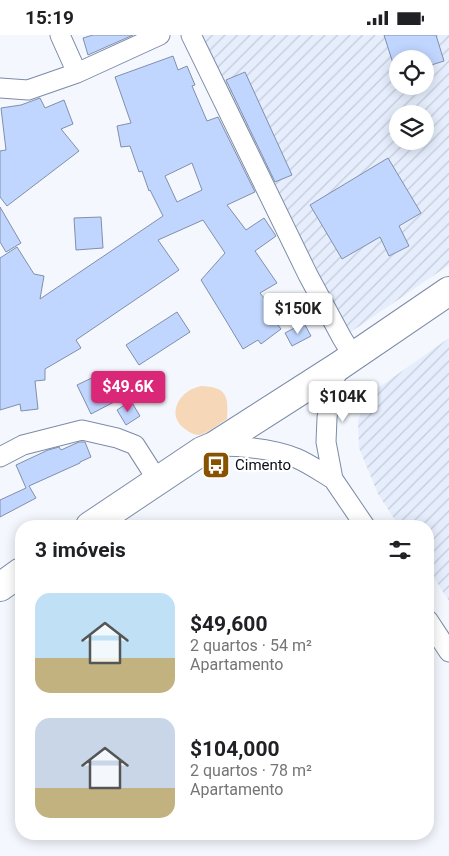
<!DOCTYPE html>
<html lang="pt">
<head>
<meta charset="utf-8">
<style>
  body { margin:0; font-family:Roboto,sans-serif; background:#f2f2f2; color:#202124; height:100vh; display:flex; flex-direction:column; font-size:19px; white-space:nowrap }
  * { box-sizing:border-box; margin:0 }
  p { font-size:16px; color:#757577 }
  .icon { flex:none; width:28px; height:28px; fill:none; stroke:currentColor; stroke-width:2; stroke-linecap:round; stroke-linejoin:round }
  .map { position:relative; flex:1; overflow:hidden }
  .side { position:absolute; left:15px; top:485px; width:419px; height:320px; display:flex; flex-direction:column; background:#fff; border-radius:20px; box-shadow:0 2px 12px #0003 }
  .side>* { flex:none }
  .tools { position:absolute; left:389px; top:15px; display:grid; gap:10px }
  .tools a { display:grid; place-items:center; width:45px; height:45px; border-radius:50%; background:#fff; box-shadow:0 2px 12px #0003; font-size:25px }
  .price { position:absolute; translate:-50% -42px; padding:0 11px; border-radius:5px; background:#fff; color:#222; font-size:16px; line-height:32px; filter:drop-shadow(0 1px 2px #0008) }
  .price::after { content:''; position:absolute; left:50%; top:30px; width:15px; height:11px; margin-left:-8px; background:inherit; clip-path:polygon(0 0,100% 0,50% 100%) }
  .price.selected { background:#db2777; color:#fff }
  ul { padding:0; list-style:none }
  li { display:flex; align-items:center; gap:15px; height:125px; padding:0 20px }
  li span { display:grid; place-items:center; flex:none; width:140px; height:100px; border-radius:15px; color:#555 }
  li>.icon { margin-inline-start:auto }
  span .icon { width:60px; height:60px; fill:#fffc; stroke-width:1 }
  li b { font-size:21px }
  h2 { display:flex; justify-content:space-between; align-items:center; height:60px; padding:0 20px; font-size:21px }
  .status { display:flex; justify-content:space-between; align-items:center; height:35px; padding:0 25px; background:#fff; direction:ltr }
  .status svg { height:14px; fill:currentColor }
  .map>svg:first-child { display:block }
  .industrial { fill:url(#industrial-furrows); fill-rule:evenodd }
  .green { fill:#f6d8b9 }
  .building { fill:#c1d6fe; stroke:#808faa; fill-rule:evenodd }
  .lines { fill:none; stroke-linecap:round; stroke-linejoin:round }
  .minor-casing { stroke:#7d8ba7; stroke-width:21 }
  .secondary-casing { stroke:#7d8ba7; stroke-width:30 }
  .minor { stroke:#fff; stroke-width:19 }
  .secondary { stroke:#fff; stroke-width:28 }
  .labels { text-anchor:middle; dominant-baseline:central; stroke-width:4.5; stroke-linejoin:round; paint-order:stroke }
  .poi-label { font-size:15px; fill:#080d17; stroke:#fff; text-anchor:start }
</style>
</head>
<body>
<div class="status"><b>15:19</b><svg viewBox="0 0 49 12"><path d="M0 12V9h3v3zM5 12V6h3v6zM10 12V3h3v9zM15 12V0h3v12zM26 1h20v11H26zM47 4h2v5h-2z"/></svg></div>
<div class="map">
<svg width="449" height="821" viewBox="0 0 449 821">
  <defs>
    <pattern id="industrial-furrows" width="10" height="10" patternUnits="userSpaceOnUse" patternTransform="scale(1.25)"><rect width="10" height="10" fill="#e6eefd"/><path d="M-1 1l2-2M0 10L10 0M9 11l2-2" fill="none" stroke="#c4cbd8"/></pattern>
  </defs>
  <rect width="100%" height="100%" fill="#f4f8fe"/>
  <path class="industrial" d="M 195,0 L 449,0 L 449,230 L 342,303 ZM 398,24 L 425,24 L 425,51 L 398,51 ZM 398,79 L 425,79 L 425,106 L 398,106 Z
    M 449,303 L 449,566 L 428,534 L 428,491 L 399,491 L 378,459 L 359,413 L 358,385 L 368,360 Z"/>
  <path class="green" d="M 201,351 C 226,352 229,360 227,384 C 220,388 207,399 199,400 C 194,400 189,397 185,394 C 169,383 175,364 190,355 C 193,353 198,352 201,351 Z"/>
  <path class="building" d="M 93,0 L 133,0 L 88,20 L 83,3 Z
    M 384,0 L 436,0 L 444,26 L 425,32 L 425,24 L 398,24 L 398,41 L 397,41 Z
    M 173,21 L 178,35 L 187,31 L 195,50 L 192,51 L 207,86 L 218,82 L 255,157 L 227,170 L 246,195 L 264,183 L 276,201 L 255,216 L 277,248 L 260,258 L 271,272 L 266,275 L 281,294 L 261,309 L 258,305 L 243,314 L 225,284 L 201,245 L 225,218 L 203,185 L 158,205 L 179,235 L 76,305 L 81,313 L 45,334 L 45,345 L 35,346 L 38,374 L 21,376 L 20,369 L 0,375 L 0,223 L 17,212 L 34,239 L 44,241 L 40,264 L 163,181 L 150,155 L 149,156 L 142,136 L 139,137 L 130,111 L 121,112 L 117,91 L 131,88 L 115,42 ZM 192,128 L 202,155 L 177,167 L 165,141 Z
    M 245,37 L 292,140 L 275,147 L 226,45 Z
    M 40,63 L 45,73 L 64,65 L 73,89 L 61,94 L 79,116 L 7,171 L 0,162 L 0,116 L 6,115 L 1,73 L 21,70 Z
    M 388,123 L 421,178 L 399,191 L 409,211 L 389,221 L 380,202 L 342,224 L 310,170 Z
    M 0,172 L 21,208 L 6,217 L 0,207 Z
    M 101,182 L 103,213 L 76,215 L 74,183 Z
    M 177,277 L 190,297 L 139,330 L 126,310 Z
    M 304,288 L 311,301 L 292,311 L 285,298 Z
    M 98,340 L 114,367 L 91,379 L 77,350 Z
    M 131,366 L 140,381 L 126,390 L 117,375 Z
    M 79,407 L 85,407 L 91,422 L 80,427 L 80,428 L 29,451 L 36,463 L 0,482 L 0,465 L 26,453 L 16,430 L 48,415 L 59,412 L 61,415 Z"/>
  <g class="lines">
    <g class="minor-casing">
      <path id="minor" d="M 60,0 L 77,38
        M 191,0 L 308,240 L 342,303 L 353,321
        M 0,53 L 28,55 L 77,38 L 160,0
        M 339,331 L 330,359 L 327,383 L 326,407 L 333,444 L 365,491
        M 216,411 C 243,411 270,413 296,423 C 308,428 321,437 333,444
        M 0,422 L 23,410 L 82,395 L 117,403 L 135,410 L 158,446
        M 428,585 L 449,617"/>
    </g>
    <g class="secondary-casing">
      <path id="secondary" d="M 90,491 L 202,416 L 214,411 L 339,331 L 449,256
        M 0,552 L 21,537"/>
    </g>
    <use href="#minor" class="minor"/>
    <use href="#secondary" class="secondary"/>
  </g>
  <defs>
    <g id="bus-square" transform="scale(1.4375)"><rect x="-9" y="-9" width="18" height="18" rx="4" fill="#885300" stroke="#fff"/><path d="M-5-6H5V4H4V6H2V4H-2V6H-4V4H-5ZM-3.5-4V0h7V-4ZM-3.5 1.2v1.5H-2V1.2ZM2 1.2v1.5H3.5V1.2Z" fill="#fff"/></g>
  </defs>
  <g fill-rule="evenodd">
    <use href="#bus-square" x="216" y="430"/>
  </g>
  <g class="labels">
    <g class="poi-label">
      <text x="235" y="430">Cimento</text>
    </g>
  </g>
</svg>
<div class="tools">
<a><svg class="icon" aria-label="locate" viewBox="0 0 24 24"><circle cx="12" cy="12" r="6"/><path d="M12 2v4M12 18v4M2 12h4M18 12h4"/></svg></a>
<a><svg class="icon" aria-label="layers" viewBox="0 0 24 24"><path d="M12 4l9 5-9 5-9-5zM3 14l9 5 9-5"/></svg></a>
</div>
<b class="price" style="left:298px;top:300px">$150K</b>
<b class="price selected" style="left:128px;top:378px">$49.6K</b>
<b class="price" style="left:343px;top:388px">$104K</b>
<section class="side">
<h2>3 imóveis<svg class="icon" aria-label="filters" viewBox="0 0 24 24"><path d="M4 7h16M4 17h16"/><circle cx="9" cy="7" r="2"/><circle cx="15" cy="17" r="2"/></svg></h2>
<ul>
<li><span style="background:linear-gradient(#bfe0f5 65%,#c2b280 0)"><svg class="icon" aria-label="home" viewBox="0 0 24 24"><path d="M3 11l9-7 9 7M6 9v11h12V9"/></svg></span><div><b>$49,600</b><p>2 quartos · 54 m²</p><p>Apartamento</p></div></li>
<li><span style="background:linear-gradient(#c9d6e8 70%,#c2b280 0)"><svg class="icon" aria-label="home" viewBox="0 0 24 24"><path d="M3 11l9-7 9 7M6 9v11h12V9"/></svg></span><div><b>$104,000</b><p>2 quartos · 78 m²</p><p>Apartamento</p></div></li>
</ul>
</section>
</div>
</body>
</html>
